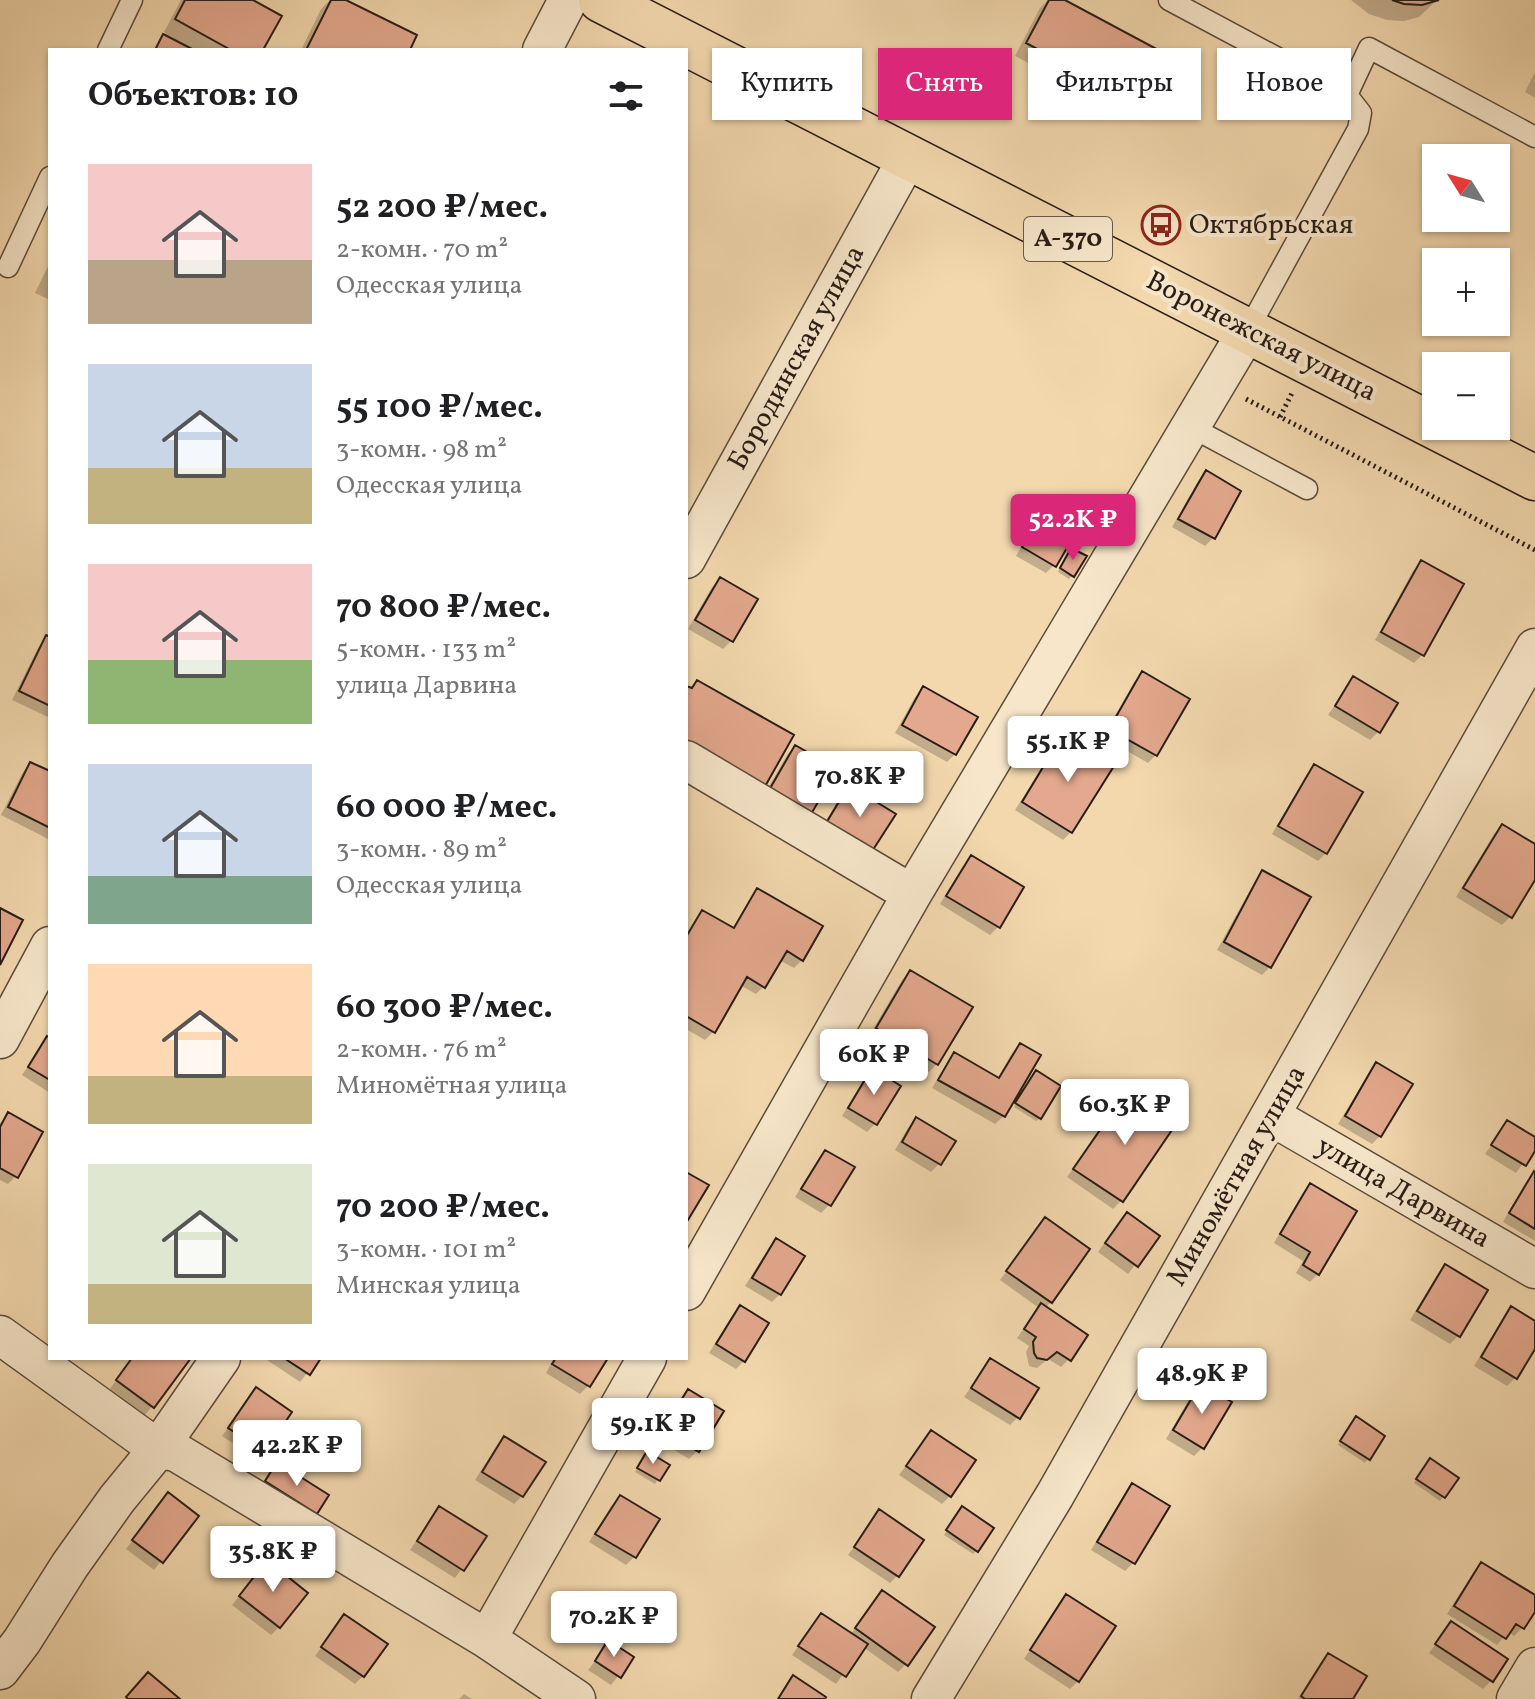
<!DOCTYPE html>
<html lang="ru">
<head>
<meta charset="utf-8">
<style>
  body { margin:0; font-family:Vollkorn,serif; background:#f2f2f2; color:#202124; height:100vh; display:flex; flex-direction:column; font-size:30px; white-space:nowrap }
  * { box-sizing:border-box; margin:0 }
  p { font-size:26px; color:#757577 }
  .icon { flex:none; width:44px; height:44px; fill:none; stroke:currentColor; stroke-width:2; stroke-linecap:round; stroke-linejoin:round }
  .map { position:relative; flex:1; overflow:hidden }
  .panel { position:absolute; left:48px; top:48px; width:640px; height:1312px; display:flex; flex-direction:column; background:#fff; border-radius:0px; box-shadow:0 2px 6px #0004 }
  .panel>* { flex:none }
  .hud { position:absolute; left:712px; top:48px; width:702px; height:72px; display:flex; gap:16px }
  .needle { width:52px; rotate:307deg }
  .tools { position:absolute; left:1422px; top:144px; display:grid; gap:16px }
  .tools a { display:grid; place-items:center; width:88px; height:88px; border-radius:0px; background:#fff; box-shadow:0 2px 6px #0004; font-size:40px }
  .price { position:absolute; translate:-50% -68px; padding:0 18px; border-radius:8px; background:#fff; color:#222; font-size:26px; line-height:52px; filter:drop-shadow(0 2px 4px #0008) }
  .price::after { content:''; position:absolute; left:50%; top:48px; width:24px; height:18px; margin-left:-12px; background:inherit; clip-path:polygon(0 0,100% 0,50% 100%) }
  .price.selected { background:#db2777; color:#fff }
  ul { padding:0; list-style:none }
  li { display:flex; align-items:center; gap:24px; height:200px; padding:0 40px }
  li span { display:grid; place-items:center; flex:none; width:224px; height:160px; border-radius:0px; color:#555 }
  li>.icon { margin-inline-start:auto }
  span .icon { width:96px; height:96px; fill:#fffc; stroke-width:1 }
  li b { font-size:34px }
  h2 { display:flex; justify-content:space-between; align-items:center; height:96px; padding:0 40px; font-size:34px }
  .tag { padding:0 28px; border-radius:0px; background:#fff; box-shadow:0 2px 6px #0004; font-size:28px; line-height:72px }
  .tag.selected { background:#db2777; color:#fff }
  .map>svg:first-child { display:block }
  .shadow { fill:#0003 }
  .building { fill:#e3a88d; stroke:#281c16; stroke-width:2 }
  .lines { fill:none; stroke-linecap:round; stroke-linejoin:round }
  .service-casing { stroke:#5b4b3c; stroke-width:23 }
  .minor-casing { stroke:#5b4b3c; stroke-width:41 }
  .trunk-casing { stroke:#281c16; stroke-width:47 }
  .path { stroke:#281c16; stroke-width:5; stroke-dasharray:2 4; stroke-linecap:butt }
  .service { stroke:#f7e6ca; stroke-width:20 }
  .minor { stroke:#f7e6ca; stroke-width:38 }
  .trunk { stroke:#f3d8ae; stroke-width:44 }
  .labels { text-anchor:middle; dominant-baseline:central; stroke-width:8; stroke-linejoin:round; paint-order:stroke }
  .shield { fill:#f7e6ca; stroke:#66594c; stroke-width:2 }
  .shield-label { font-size:26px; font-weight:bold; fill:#281c16 }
  .poi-label { font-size:28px; fill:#281c16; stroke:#f7e6ca; text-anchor:start }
  .street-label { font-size:28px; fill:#281c16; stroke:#f7e6ca }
</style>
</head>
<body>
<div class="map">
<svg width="1535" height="1699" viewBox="0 0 1535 1699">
  <rect width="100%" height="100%" fill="#f3d8ae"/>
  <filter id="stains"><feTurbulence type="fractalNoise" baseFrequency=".0025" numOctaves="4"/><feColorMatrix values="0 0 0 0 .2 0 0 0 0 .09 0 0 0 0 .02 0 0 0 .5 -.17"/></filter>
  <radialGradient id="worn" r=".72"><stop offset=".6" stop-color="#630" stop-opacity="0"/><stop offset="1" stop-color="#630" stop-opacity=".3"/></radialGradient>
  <path class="shadow" d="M 181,0 L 249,0 L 261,50 L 153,50 L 166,34 L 164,32 Z
    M 330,0 L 342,0 L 408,50 L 301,50 L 321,9 Z
    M 1048,0 L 1061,0 L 1136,101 L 1123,113 L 1015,56 L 1040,8 Z
    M 1351,0 L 1437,0 L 1419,17 L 1404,21 L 1387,20 L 1369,14 Z
    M 1535,72 L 1535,98 L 1525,92 Z
    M 50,262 L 50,300 L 35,293 Z
    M 1206,473 L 1213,538 L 1205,546 L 1172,527 L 1198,481 Z
    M 1053,498 L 1054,565 L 1046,573 L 1016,556 L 1045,506 Z
    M 1068,553 L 1073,575 L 1069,579 L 1058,572 Z
    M 1421,563 L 1422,655 L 1414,663 L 1375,640 L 1413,571 Z
    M 720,579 L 755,600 L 731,641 L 723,649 L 688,629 L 712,587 Z
    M 47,638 L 50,639 L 50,718 L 12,700 L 39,646 Z
    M 1142,674 L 1156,755 L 1148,763 L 1103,737 L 1134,682 Z
    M 1354,678 L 1395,704 L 1378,732 L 1370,740 L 1328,715 Z
    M 923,689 L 955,754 L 947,762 L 895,733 L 915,697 Z
    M 1064,737 L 1071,832 L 1063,840 L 1015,810 L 1056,745 Z
    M 795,747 L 834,769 L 761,800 L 787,755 Z
    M 31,764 L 50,774 L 50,840 L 1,815 L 23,772 Z
    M 1315,766 L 1326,853 L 1318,861 L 1272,834 L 1307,774 Z
    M 850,787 L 861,860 L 818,833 L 842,795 Z
    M 1502,826 L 1535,847 L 1535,877 L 1510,917 L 1502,925 L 1456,897 L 1494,834 Z
    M 971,858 L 998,927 L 990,935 L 940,904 L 963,866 Z
    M 1263,873 L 1270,967 L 1262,975 L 1217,950 L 1255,881 Z
    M 758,891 L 802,960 L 794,968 L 779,960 L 764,986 L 756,994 L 740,985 L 713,1032 L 705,1040 L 686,1029 L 686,934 L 702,912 L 732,929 L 750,899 Z
    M 910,972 L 937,1064 L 929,1072 L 869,1036 L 902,980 Z
    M 47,1039 L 50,1040 L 50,1093 L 22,1075 Z
    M 1020,1045 L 1038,1056 L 1004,1116 L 995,1124 L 932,1088 L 947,1063 L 955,1055 L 997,1079 L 1012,1053 Z
    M 1377,1065 L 1380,1136 L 1372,1144 L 1338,1124 L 1369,1073 Z
    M 872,1071 L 875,1124 L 867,1132 L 842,1116 L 864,1079 Z
    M 1032,1076 L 1040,1118 L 1036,1121 L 1014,1107 Z
    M 1127,1094 L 1121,1201 L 1113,1209 L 1067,1177 Z
    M 8,1115 L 16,1176 L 8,1184 L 0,1180 L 0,1123 Z
    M 916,1120 L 939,1164 L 931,1172 L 895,1150 L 908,1128 Z
    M 1508,1122 L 1535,1139 L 1535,1147 L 1516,1173 L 1485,1154 Z
    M 826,1152 L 852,1168 L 829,1205 L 821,1213 L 795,1197 L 818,1160 Z
    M 1535,1174 L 1535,1241 L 1503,1222 L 1526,1182 Z
    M 1310,1185 L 1318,1274 L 1310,1282 L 1296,1273 L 1303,1261 L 1274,1243 L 1302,1194 Z
    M 1045,1219 L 1051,1302 L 1045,1308 L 1069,1359 L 1061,1367 L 1048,1359 L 1037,1368 L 1029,1366 L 1026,1352 L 1029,1346 L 1017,1338 L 1039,1308 L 1000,1280 Z
    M 1119,1223 L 1157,1237 L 1128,1274 L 1098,1252 Z
    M 776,1240 L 780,1294 L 772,1302 L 745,1286 L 768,1249 Z
    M 1446,1267 L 1458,1336 L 1450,1344 L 1410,1320 L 1437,1275 Z
    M 740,1308 L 744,1361 L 736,1369 L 709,1353 L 732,1316 Z
    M 1512,1309 L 1535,1323 L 1535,1345 L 1515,1378 L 1507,1386 L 1474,1366 L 1504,1317 Z
    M 132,1358 L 189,1358 L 145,1415 L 110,1389 Z
    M 264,1358 L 319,1358 L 300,1382 Z
    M 554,1358 L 605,1358 L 588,1386 L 580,1394 L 546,1373 Z
    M 990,1360 L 1018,1417 L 1010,1425 L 964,1397 Z
    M 1200,1386 L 1202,1448 L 1194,1456 L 1166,1439 L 1192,1394 Z
    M 256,1390 L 290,1412 L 256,1459 L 222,1436 Z
    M 688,1391 L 697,1451 L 689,1459 L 656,1439 L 680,1399 Z
    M 1353,1422 L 1383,1436 L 1365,1463 L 1338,1445 Z
    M 931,1432 L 950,1496 L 942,1504 L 899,1475 Z
    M 504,1439 L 522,1496 L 514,1504 L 475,1480 L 496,1447 Z
    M 644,1457 L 667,1465 L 655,1484 L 635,1472 Z
    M 1426,1464 L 1456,1478 L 1440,1501 L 1414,1483 Z
    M 278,1465 L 315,1512 L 307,1520 L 259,1489 Z
    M 1133,1486 L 1167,1507 L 1133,1563 L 1125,1571 L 1091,1550 L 1125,1494 Z
    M 620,1497 L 657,1520 L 634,1557 L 626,1565 L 589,1542 L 612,1505 Z
    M 160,1503 L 196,1516 L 154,1570 L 126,1549 Z
    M 439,1508 L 484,1537 L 455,1578 L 410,1550 Z
    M 879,1512 L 898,1575 L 890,1583 L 848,1555 Z
    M 958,1512 L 977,1550 L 973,1554 L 944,1535 Z
    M 1481,1564 L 1535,1598 L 1535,1608 L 1522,1628 L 1514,1636 L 1508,1632 L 1497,1645 L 1447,1614 L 1473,1573 Z
    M 259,1571 L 279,1627 L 271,1635 L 232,1605 Z
    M 882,1592 L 906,1664 L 898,1672 L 863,1647 L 836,1684 L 792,1655 L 821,1615 L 850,1635 Z
    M 1067,1597 L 1078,1681 L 1070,1689 L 1024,1659 L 1059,1605 Z
    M 344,1617 L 363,1676 L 355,1684 L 315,1656 Z
    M 1451,1624 L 1491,1681 L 1483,1689 L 1429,1653 Z
    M 609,1643 L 632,1658 L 611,1685 L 588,1670 Z
    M 1328,1655 L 1351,1699 L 1298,1699 L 1320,1663 Z
    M 464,1694 L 472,1699 L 459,1699 Z"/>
  <path class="building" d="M 185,0 L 253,0 L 282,16 L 263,50 L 231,50 L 175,19 Z
    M 331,0 L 346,0 L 417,35 L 410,50 L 306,50 Z
    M 1049,0 L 1065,0 L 1164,53 L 1137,102 L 1026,43 Z
    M 1392,0 L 1439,0 L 1422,5 L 1404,4 Z
    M 163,34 L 194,50 L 155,50 Z
    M 1206,470 L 1241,491 L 1215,539 L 1178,519 Z
    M 1052,496 L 1086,515 L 1056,567 L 1022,547 Z
    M 1071,548 L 1087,556 L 1074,577 L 1060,568 Z
    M 1421,560 L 1464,584 L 1424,656 L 1381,632 Z
    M 720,577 L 758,599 L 733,642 L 695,620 Z
    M 46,635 L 50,637 L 50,706 L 19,691 Z
    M 1142,671 L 1190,699 L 1157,756 L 1109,729 Z
    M 1353,676 L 1398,703 L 1380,733 L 1335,706 Z
    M 697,680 L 794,735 L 763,790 L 686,745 L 686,686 L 692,688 Z
    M 923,686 L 978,717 L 956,755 L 902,725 Z
    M 1063,734 L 1114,766 L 1072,833 L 1022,802 Z
    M 795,745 L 837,769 L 810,816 L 768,792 Z
    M 30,762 L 50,771 L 50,828 L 8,807 Z
    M 1314,764 L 1363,792 L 1327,854 L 1278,826 Z
    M 849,785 L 896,814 L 871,853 L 825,825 Z
    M 1502,824 L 1535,844 L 1535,880 L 1512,918 L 1463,888 Z
    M 971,855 L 1024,887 L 1000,928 L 946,896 Z
    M 1262,870 L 1311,897 L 1271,968 L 1224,942 Z
    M 757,888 L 823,926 L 803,961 L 787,951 L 765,988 L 747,977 L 715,1033 L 686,1016 L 686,937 L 702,910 L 734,928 Z
    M 0,908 L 23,920 L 0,965 Z
    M 910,970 L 973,1007 L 938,1065 L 876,1028 Z
    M 47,1036 L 50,1038 L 50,1080 L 28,1067 Z
    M 1020,1043 L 1041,1055 L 1005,1117 L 938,1080 L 954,1052 L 999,1078 Z
    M 1376,1062 L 1413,1084 L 1381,1137 L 1345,1116 Z
    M 872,1068 L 901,1086 L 877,1125 L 848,1108 Z
    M 1036,1070 L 1061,1086 L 1041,1119 L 1015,1103 Z
    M 1127,1091 L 1176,1124 L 1123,1202 L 1073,1169 Z
    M 8,1112 L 43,1132 L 18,1178 L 0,1168 L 0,1127 Z
    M 916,1117 L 956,1141 L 941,1165 L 902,1142 Z
    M 1507,1120 L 1535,1137 L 1535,1151 L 1526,1166 L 1491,1145 Z
    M 825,1150 L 855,1167 L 831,1206 L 801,1189 Z
    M 1534,1171 L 1535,1172 L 1535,1229 L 1509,1213 Z
    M 686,1172 L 709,1185 L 688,1220 L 686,1219 Z
    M 1310,1183 L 1357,1211 L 1319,1275 L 1303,1265 L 1310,1252 L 1280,1234 Z
    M 1127,1212 L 1160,1236 L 1138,1267 L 1105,1243 Z
    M 1045,1217 L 1090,1249 L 1052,1303 L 1006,1271 Z
    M 776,1238 L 805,1256 L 781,1295 L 752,1278 Z
    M 1445,1264 L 1488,1290 L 1460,1337 L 1417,1311 Z
    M 1041,1303 L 1088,1335 L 1071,1361 L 1057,1352 L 1047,1360 L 1037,1358 L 1034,1353 L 1033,1342 L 1036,1337 L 1024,1329 Z
    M 740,1305 L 769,1323 L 745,1362 L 716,1344 Z
    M 1511,1306 L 1535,1321 L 1535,1349 L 1517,1379 L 1481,1357 Z
    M 132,1358 L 191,1358 L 154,1408 L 116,1380 Z
    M 284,1358 L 321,1358 L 310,1375 Z
    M 556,1358 L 608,1358 L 590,1387 L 552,1364 Z
    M 990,1358 L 1039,1388 L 1020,1419 L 971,1388 Z
    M 1200,1384 L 1232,1402 L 1204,1449 L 1173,1430 Z
    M 256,1387 L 292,1412 L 265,1452 L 228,1428 Z
    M 688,1389 L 724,1411 L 699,1452 L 663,1430 Z
    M 1356,1416 L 1385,1436 L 1370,1460 L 1340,1441 Z
    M 931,1430 L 976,1460 L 951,1497 L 906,1466 Z
    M 504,1436 L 546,1462 L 523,1497 L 482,1472 Z
    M 647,1451 L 670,1465 L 660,1481 L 637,1468 Z
    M 1430,1458 L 1459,1478 L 1445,1498 L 1416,1479 Z
    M 277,1462 L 329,1495 L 317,1514 L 265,1481 Z
    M 1132,1483 L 1170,1506 L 1135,1564 L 1097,1542 Z
    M 168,1492 L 199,1516 L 163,1563 L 132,1540 Z
    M 620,1495 L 660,1519 L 636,1558 L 595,1534 Z
    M 439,1506 L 487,1536 L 464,1571 L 417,1541 Z
    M 962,1506 L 994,1528 L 978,1552 L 946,1530 Z
    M 879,1509 L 924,1540 L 899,1577 L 854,1547 Z
    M 267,1560 L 308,1593 L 280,1628 L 239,1596 Z
    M 1481,1562 L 1535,1595 L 1535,1612 L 1524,1629 L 1516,1624 L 1506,1639 L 1454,1606 Z
    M 882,1590 L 935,1627 L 908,1666 L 855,1628 Z
    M 1066,1594 L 1116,1626 L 1079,1682 L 1030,1650 Z
    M 821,1613 L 868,1644 L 846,1677 L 798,1646 Z
    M 344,1614 L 388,1644 L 364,1677 L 321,1647 Z
    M 1451,1621 L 1508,1659 L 1493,1682 L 1435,1644 Z
    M 608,1640 L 634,1657 L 621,1678 L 595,1661 Z
    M 1328,1653 L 1367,1676 L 1353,1699 L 1305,1699 L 1301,1696 Z
    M 148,1672 L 180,1699 L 128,1699 L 126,1697 Z
    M 793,1675 L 826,1697 L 825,1699 L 778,1699 Z"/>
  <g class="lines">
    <g class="service-casing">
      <path id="service" d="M 1169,0 L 1347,95 L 1361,113 L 1358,129 L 1248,330
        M 108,50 L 132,0
        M 1347,95 L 1369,48 L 1535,137
        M 8,267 L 50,177
        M 1191,427 L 1307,489"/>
    </g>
    <g class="minor-casing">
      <path id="minor" d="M 542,50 L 568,0
        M 686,559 L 908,157
        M 686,760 L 912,894
        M 0,1039 L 50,946
        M 1271,1116 L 1535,1269
        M 686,1291 L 912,894 L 1248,330
        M 0,1335 L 158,1449 L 176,1452 L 487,1639 L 576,1699
        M 487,1639 L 647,1358
        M 0,1670 L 22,1641 L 70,1565 L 117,1499 L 158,1449 L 221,1358
        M 931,1699 L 1055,1495 L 1535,648
        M 1516,1699 L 1535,1667"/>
    </g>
    <g class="trunk-casing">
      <path id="trunk" d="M 601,0 L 1535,478"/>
    </g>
    <path class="path" d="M 1246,399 L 1535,550
      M 1280,417 L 1292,393"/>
    <use href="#service" class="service"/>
    <use href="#minor" class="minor"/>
    <use href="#trunk" class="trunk"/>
  </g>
  <defs>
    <g id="bus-ring" transform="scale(2)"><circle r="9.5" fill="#f7e6ca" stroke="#8f2418" stroke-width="1.5"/><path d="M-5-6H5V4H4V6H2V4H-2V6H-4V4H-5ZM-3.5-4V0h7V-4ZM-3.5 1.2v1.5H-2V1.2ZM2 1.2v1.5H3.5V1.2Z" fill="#8f2418"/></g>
  </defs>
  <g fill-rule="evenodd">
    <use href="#bus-ring" x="1161" y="225"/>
  </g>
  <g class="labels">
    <rect class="shield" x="1024" y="217" width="88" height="44" rx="6"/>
    <g class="shield-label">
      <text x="1068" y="239">А-370</text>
    </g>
    <g class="poi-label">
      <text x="1189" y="225">Октябрьская</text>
    </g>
    <g class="street-label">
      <text transform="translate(1261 337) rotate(27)">Воронежская улица</text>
      <text transform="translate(797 358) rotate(-61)">Бородинская улица</text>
      <text transform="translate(1237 1176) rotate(-60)">Миномётная улица</text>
      <text transform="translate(1403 1193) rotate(30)">улица Дарвина</text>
    </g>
  </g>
  <rect width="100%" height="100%" filter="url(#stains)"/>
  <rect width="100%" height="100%" fill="url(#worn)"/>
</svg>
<div class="tools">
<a><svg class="needle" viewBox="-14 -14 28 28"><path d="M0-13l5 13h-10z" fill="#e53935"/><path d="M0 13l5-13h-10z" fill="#757577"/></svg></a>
<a>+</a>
<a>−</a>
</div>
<b class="price selected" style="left:1073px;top:562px">52.2K ₽</b>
<b class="price" style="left:1068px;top:784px">55.1K ₽</b>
<b class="price" style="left:860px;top:819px">70.8K ₽</b>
<b class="price" style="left:874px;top:1097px">60K ₽</b>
<b class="price" style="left:1125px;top:1147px">60.3K ₽</b>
<b class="price" style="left:1202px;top:1416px">48.9K ₽</b>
<b class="price" style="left:653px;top:1466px">59.1K ₽</b>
<b class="price" style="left:297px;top:1488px">42.2K ₽</b>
<b class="price" style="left:273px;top:1594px">35.8K ₽</b>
<b class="price" style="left:614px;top:1659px">70.2K ₽</b>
<div class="hud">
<a class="tag">Купить</a>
<a class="tag selected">Снять</a>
<a class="tag">Фильтры</a>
<a class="tag">Новое</a>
</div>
<section class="panel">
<h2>Объектов: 10<svg class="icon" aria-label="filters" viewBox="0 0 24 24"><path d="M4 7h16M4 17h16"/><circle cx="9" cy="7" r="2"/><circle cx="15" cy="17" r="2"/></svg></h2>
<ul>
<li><span style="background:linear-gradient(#f6c9c9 60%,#b9a48a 0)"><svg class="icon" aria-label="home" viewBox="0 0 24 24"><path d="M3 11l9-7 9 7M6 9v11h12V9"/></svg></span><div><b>52 200 ₽/мес.</b><p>2-комн. · 70 m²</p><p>Одесская улица</p></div></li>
<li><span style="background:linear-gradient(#c9d6e8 65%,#c2b280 0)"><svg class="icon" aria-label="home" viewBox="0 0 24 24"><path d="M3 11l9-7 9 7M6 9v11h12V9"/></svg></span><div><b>55 100 ₽/мес.</b><p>3-комн. · 98 m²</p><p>Одесская улица</p></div></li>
<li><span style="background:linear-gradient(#f6c9c9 60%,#8fb573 0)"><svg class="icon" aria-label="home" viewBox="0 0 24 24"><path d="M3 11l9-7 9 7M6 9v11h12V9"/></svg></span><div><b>70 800 ₽/мес.</b><p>5-комн. · 133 m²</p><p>улица Дарвина</p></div></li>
<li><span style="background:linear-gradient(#c9d6e8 70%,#7fa58c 0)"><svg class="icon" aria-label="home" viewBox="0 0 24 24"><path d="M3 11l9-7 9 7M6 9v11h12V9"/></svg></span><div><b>60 000 ₽/мес.</b><p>3-комн. · 89 m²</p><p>Одесская улица</p></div></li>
<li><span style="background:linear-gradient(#ffd9b3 70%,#c2b280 0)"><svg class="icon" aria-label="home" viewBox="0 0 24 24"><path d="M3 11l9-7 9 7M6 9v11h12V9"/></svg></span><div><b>60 300 ₽/мес.</b><p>2-комн. · 76 m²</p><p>Миномётная улица</p></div></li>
<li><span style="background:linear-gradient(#dfe7d0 75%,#c2b280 0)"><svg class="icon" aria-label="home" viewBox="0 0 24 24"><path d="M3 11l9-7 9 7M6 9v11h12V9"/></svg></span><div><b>70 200 ₽/мес.</b><p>3-комн. · 101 m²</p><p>Минская улица</p></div></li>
</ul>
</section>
</div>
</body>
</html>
